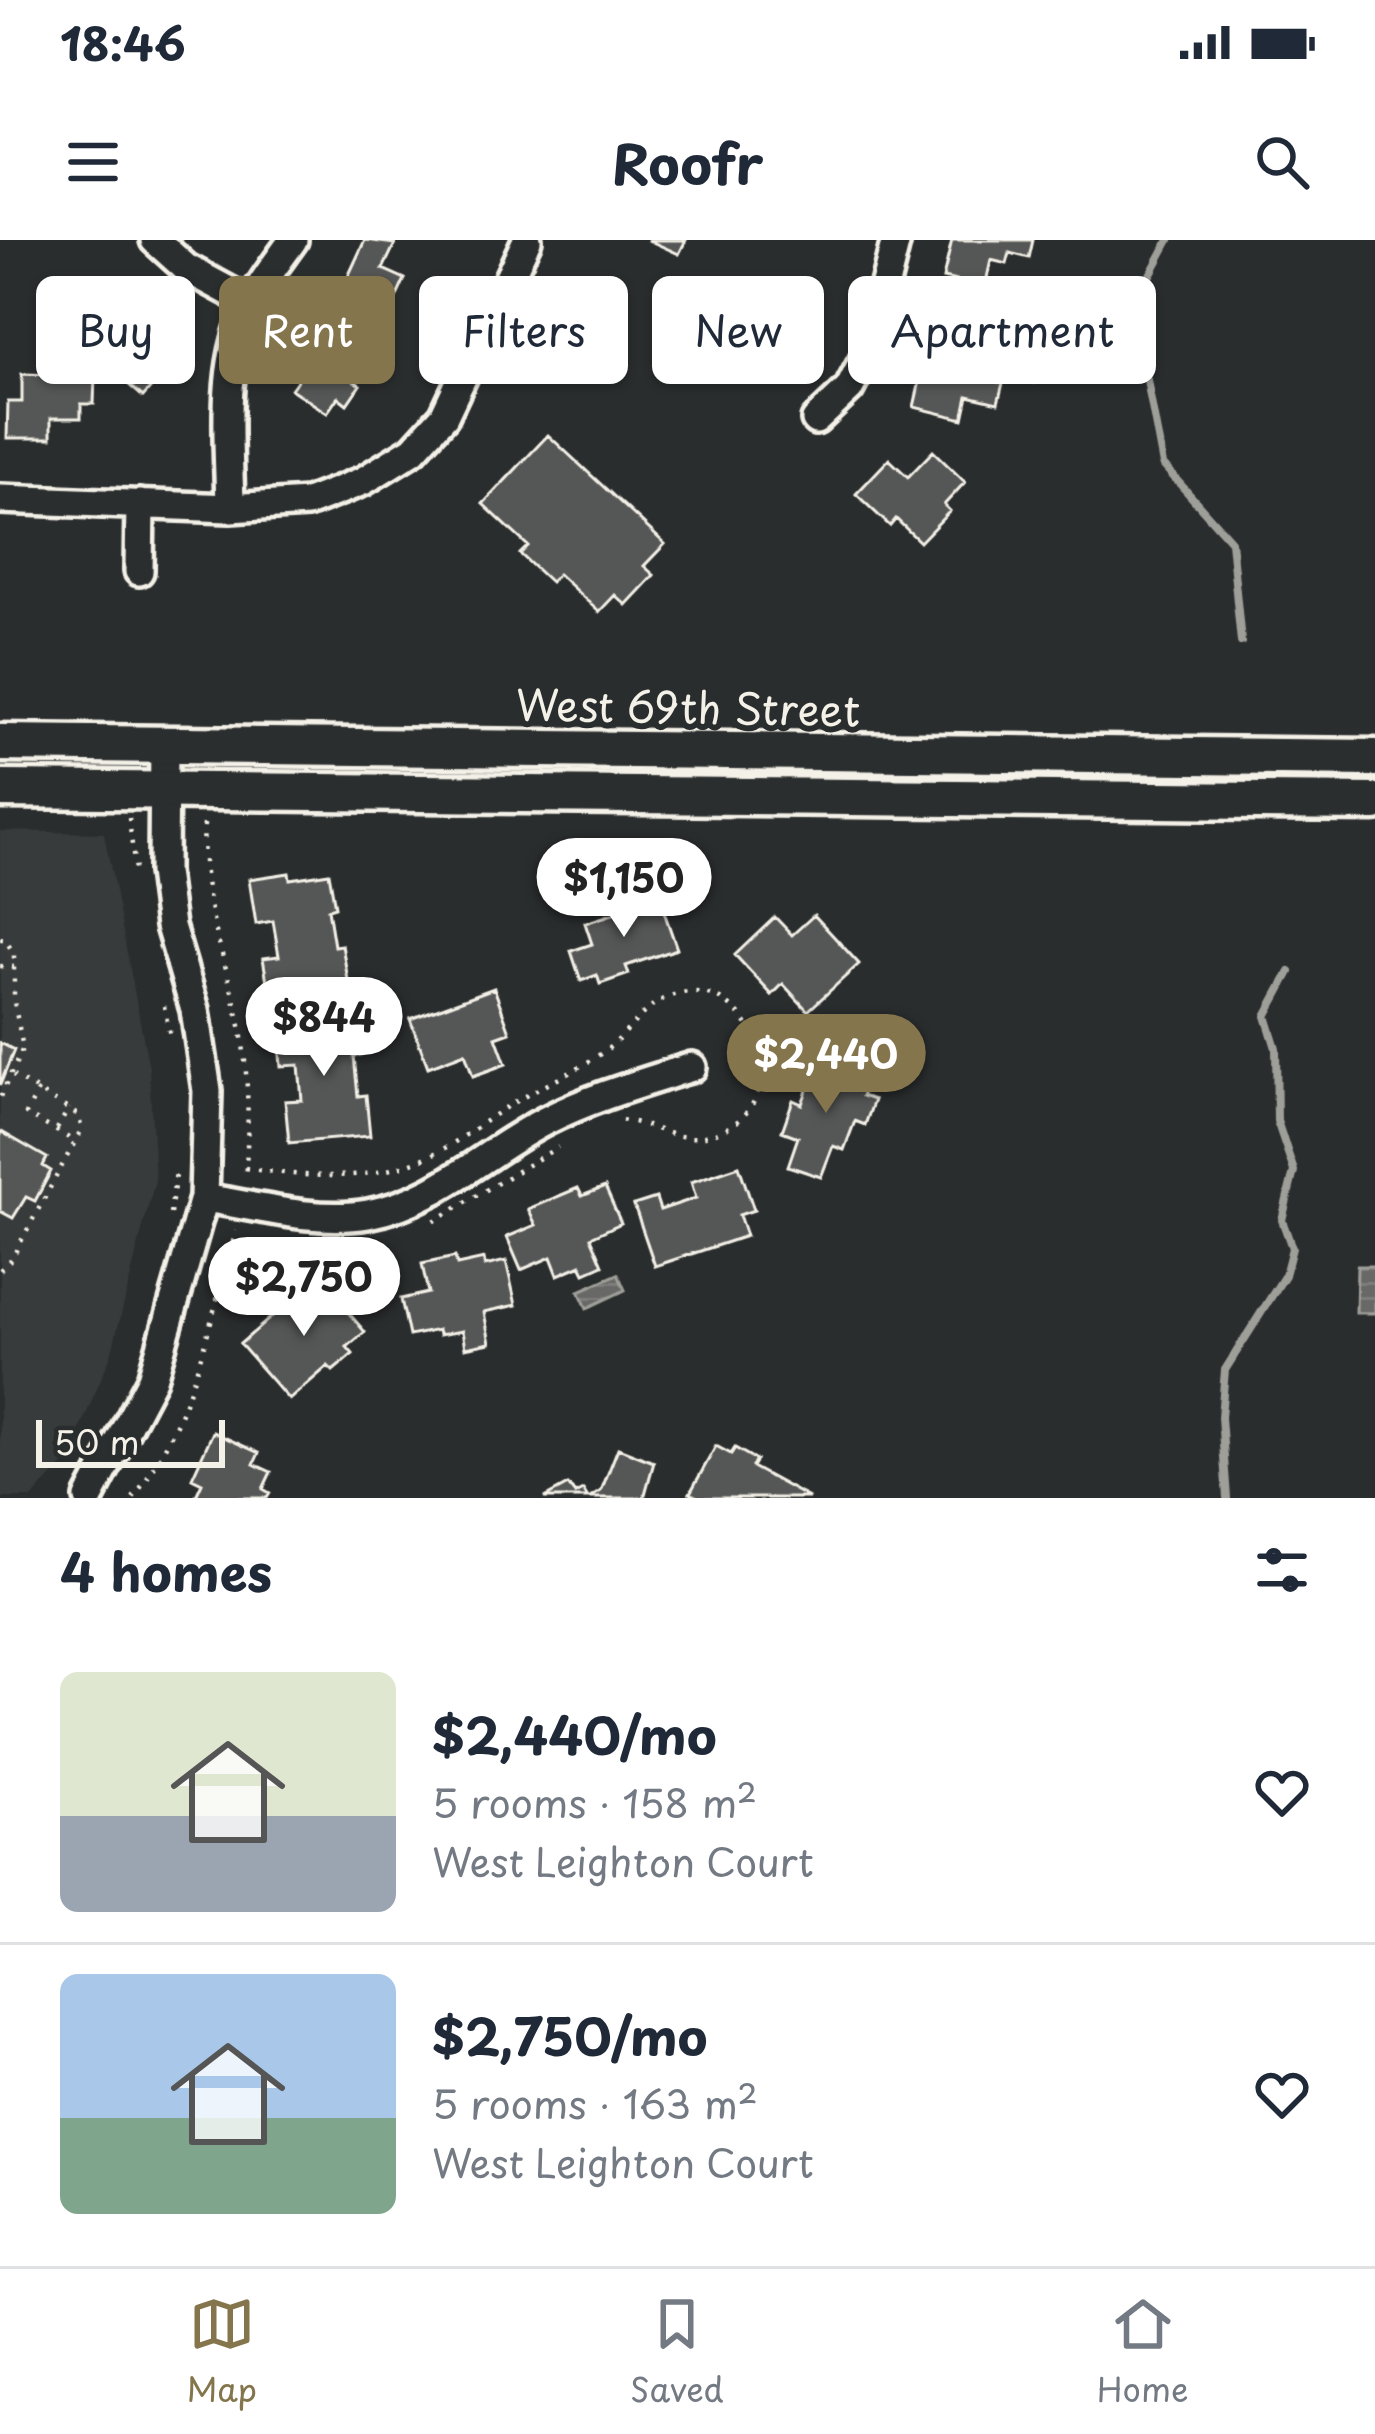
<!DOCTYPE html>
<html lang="en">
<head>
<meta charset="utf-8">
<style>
  body { margin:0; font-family:"Playpen Sans",sans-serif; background:#f6f6f7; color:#1f2937; height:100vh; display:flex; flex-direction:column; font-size:45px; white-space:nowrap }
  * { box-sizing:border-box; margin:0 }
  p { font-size:39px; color:#747a83 }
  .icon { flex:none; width:66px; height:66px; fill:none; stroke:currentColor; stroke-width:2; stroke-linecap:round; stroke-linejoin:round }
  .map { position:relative; height:1258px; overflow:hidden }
  .panel { display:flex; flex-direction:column; background:#fff; flex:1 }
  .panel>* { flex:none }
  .top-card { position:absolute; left:36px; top:36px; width:1305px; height:108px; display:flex; gap:24px }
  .scale { position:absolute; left:36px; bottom:30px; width:189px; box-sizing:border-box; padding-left:12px; border:6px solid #f4f1e8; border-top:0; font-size:33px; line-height:42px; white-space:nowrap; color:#f4f1e8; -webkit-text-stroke:9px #2a2d2e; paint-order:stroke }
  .price { position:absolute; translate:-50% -102px; padding:0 27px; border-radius:42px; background:#fff; color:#222; font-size:39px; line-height:78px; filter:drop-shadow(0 3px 6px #0008) }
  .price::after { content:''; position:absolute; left:50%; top:72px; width:36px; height:27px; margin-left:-18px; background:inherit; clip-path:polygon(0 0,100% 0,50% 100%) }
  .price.selected { background:#84754c; color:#fff }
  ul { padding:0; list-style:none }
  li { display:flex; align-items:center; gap:36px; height:300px; padding:0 60px }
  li+li { border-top:3px solid #e0e1e3 }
  li span { display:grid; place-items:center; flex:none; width:336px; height:240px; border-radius:18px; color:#555 }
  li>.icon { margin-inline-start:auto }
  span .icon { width:144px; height:144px; fill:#fffc; stroke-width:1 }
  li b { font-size:51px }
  h2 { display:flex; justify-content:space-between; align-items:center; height:144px; padding:0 60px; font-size:51px }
  .chip { padding:0 42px; border-radius:18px; background:#fff; box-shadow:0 3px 9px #0004; font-size:42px; line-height:108px }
  .chip.selected { background:#84754c; color:#fff }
  .status { display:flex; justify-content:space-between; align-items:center; height:84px; padding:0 60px; background:#fff; direction:ltr }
  .status svg { height:33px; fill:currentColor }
  header { display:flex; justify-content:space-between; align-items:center; height:156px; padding:0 60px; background:#fff; font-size:54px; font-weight:700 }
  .menu { display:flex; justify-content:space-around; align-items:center; height:168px; border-top:3px solid #e0e1e3; background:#fff; font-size:33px; color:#747a83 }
  .menu a { display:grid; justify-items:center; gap:6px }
  .menu .selected { color:#84754c }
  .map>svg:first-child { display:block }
  .built { fill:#373a3a }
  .water { fill:url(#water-rules); stroke:#9f9f9a; stroke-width:3 }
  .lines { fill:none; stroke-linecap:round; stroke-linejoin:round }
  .stream { stroke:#9f9f9a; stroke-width:8 }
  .building { fill:#555756; stroke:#f4f1e8; stroke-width:3 }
  .minor-casing { stroke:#f4f1e8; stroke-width:36 }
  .major-casing { stroke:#f4f1e8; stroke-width:45 }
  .path { stroke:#f4f1e8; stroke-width:4.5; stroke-dasharray:3 9; stroke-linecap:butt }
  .minor { stroke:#2a2d2e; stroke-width:27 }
  .major { stroke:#2a2d2e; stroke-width:36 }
  .labels { text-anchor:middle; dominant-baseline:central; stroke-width:12; stroke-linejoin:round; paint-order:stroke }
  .street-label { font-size:42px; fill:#f4f1e8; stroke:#2a2d2e }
</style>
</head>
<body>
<div class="status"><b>18:46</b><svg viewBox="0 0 49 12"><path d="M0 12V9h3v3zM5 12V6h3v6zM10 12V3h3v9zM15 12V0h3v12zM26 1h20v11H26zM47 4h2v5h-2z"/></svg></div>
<header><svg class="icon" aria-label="menu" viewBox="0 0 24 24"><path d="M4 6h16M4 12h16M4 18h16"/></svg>Roofr<svg class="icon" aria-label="search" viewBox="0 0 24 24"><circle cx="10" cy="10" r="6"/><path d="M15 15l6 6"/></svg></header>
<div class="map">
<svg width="1375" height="1258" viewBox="0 0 1375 1258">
  <defs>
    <pattern id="water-rules" width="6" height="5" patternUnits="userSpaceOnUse" patternTransform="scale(3)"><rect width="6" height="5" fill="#676866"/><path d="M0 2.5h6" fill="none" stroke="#7d7e7c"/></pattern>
  </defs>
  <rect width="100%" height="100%" fill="#2a2d2e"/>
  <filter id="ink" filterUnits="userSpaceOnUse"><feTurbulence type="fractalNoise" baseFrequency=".00833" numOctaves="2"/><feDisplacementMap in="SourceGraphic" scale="24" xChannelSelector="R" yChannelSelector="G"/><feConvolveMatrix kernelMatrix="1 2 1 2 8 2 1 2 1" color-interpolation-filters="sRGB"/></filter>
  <g filter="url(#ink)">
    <path class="built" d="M 0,591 L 104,593 L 149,828 L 155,940 L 111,1115 L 66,1222 L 32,1258 L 0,1258 Z"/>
    <path class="water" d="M 1044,95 L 1055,137 L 1035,143 L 1024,99 Z
      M 1357,1026 L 1375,1026 L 1375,1073 L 1356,1073 Z
      M 618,1034 L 625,1050 L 587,1068 L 579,1051 Z"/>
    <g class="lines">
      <path class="stream" d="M 1169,0 L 1133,66 L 1163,225 L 1231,301 L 1241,402
        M 1227,1258 L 1221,1177 L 1225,1130 L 1285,1035 L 1292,1008 L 1282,980 L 1294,931 L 1277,881 L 1276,808 L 1266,776 L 1290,732"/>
    </g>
    <path class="building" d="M 365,0 L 395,4 L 383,29 L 405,39 L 389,74 L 341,52 Z
      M 648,0 L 686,0 L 679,14 Z
      M 952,0 L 1033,0 L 1029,18 L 1010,13 L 1007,24 L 991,20 L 985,47 L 943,38 Z
      M 145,59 L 176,86 L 158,107 L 174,121 L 143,157 L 114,132 L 124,121 L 100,100 L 112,85 L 118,91 Z
      M 962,63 L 1010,74 L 994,141 L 1003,143 L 998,163 L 968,156 L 963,179 L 914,167 L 928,106 L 942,109 L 947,69 L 960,72 Z
      M 328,72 L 363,95 L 352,111 L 367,121 L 354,141 L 360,145 L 347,164 L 338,157 L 327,173 L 291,149 L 315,115 L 304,107 Z
      M 22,134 L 95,136 L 94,164 L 81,164 L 81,178 L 51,178 L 51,198 L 7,198 L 8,162 L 22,162 Z
      M 548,195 L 665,304 L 644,326 L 654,335 L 626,365 L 615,355 L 599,372 L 558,334 L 550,342 L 520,314 L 528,306 L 483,264 Z
      M 933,211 L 965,242 L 944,265 L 950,271 L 920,302 L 896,279 L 890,286 L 856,254 L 889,219 L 908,237 Z
      M 289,633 L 290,639 L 329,633 L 335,667 L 328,669 L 334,706 L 342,705 L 349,746 L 270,759 L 263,718 L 279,716 L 273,681 L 256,684 L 249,639 Z
      M 636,655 L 641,669 L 661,663 L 677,709 L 626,726 L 629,734 L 600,744 L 597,735 L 581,741 L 571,711 L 592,704 L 585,683 L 616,673 L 612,663 Z
      M 814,675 L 859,724 L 808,771 L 783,744 L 772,755 L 735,715 L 775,677 L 792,695 Z
      M 494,748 L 510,792 L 496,797 L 506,824 L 473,836 L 465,813 L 428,827 L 410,779 Z
      M 358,776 L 361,815 L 354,816 L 358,856 L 366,855 L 370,896 L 289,903 L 285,861 L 302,860 L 299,825 L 281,826 L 277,783 Z
      M 0,803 L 14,810 L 0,845 Z
      M 818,820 L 868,838 L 862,856 L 874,860 L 865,885 L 855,881 L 844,910 L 833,906 L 821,937 L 788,926 L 798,897 L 782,891 L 793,860 L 802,864 Z
      M 0,891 L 47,918 L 43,926 L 51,931 L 35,961 L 26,957 L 13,978 L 0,971 Z
      M 739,926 L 754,970 L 739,975 L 746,996 L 655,1026 L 634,965 L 656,958 L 660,970 L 696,958 L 691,942 Z
      M 605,947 L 621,983 L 591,997 L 603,1025 L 585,1033 L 581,1025 L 558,1035 L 551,1017 L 521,1030 L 507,997 L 536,985 L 528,969 L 578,948 L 582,956 Z
      M 455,1017 L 457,1025 L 484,1019 L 485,1026 L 506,1021 L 516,1065 L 484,1072 L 490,1103 L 465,1108 L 462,1091 L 439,1095 L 438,1090 L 409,1096 L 401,1059 L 428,1053 L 422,1024 Z
      M 318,1037 L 365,1092 L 347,1107 L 353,1114 L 333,1131 L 328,1126 L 289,1160 L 240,1104 Z
      M 213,1192 L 259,1213 L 254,1224 L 271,1232 L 263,1249 L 270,1253 L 267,1258 L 195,1258 L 202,1243 L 192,1238 Z
      M 716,1206 L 731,1214 L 735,1208 L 756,1220 L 752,1227 L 809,1258 L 699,1258 L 690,1253 Z
      M 618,1208 L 654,1222 L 644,1258 L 590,1258 L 601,1251 Z
      M 568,1245 L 575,1254 L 583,1250 L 588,1258 L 544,1258 Z"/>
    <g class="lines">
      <g class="minor-casing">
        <path id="minor" d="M 155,0 L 186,28 L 251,63
          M 816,180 L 849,149 L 868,113 L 896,0
          M 0,259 L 230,268 L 307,263 L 363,241 L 413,210 L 444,176 L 527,0
          M 230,268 C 229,201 219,125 251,63 C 262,41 279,20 293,0
          M 139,331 L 140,264
          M 204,958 C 256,966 316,983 368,974 C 438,961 485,912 545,881 C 592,857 642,843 692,827
          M 89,1258 L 152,1139 L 204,958 L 207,851 L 195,770 L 170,686 L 163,632 L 164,505"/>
      </g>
      <g class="major-casing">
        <path id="major" d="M 0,503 L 1375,518
          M 0,549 L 1375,562"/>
      </g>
      <path class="path" d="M 129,578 L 135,632
        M 204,584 C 199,664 227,716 241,791 C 249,839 249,891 245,939
        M 0,699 L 5,699 L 14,714 L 14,762 L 23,808 L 0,857
        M 0,726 L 14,727
        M 164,766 L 170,796
        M 38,851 L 26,874 L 76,902
        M 57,889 L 69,868
        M 245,928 C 318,939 384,944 450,905 C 470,893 490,877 511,864 C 542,846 577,831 606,810 C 629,794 640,768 668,757 C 750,723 807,869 709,895 C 675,904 652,882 620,880
        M 170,974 L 176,932
        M 434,981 L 558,907
        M 0,1030 L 12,1018 L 82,889 L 78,875 L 13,836
        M 133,1258 C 192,1182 209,1082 236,991"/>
      <use href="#minor" class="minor"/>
      <use href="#major" class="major"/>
    </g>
  </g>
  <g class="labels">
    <g class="street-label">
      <text transform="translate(688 466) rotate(1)">West 69th Street</text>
    </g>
  </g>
</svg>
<div class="scale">50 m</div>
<b class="price" style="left:624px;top:700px">$1,150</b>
<b class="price" style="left:324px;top:839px">$844</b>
<b class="price selected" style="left:826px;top:876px">$2,440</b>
<b class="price" style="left:304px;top:1099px">$2,750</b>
<div class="top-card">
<a class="chip">Buy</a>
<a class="chip selected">Rent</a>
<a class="chip">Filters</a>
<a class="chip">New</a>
<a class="chip">Apartment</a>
</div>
</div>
<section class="panel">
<h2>4 homes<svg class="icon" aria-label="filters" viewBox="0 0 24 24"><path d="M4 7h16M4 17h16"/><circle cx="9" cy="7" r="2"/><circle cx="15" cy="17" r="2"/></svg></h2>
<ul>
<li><span style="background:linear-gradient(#dfe7d0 60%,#9aa5b1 0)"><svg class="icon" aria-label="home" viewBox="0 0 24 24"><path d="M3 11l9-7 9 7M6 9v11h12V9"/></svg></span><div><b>$2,440/mo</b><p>5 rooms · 158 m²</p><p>West Leighton Court</p></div><svg class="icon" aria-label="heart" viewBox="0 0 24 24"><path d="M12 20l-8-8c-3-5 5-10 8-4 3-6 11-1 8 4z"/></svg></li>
<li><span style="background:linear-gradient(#a9c7e8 60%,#7fa58c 0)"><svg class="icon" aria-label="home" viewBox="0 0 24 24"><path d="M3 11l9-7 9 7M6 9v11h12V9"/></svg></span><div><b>$2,750/mo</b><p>5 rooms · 163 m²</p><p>West Leighton Court</p></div><svg class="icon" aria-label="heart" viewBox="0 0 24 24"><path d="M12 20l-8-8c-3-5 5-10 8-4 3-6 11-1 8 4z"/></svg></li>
</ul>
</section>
<nav class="menu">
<a class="selected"><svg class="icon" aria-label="map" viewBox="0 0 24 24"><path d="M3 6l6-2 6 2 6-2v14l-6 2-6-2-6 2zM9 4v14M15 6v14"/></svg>Map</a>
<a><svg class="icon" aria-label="saved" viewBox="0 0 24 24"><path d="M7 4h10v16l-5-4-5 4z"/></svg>Saved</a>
<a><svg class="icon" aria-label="home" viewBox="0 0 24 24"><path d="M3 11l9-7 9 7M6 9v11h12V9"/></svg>Home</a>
</nav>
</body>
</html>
